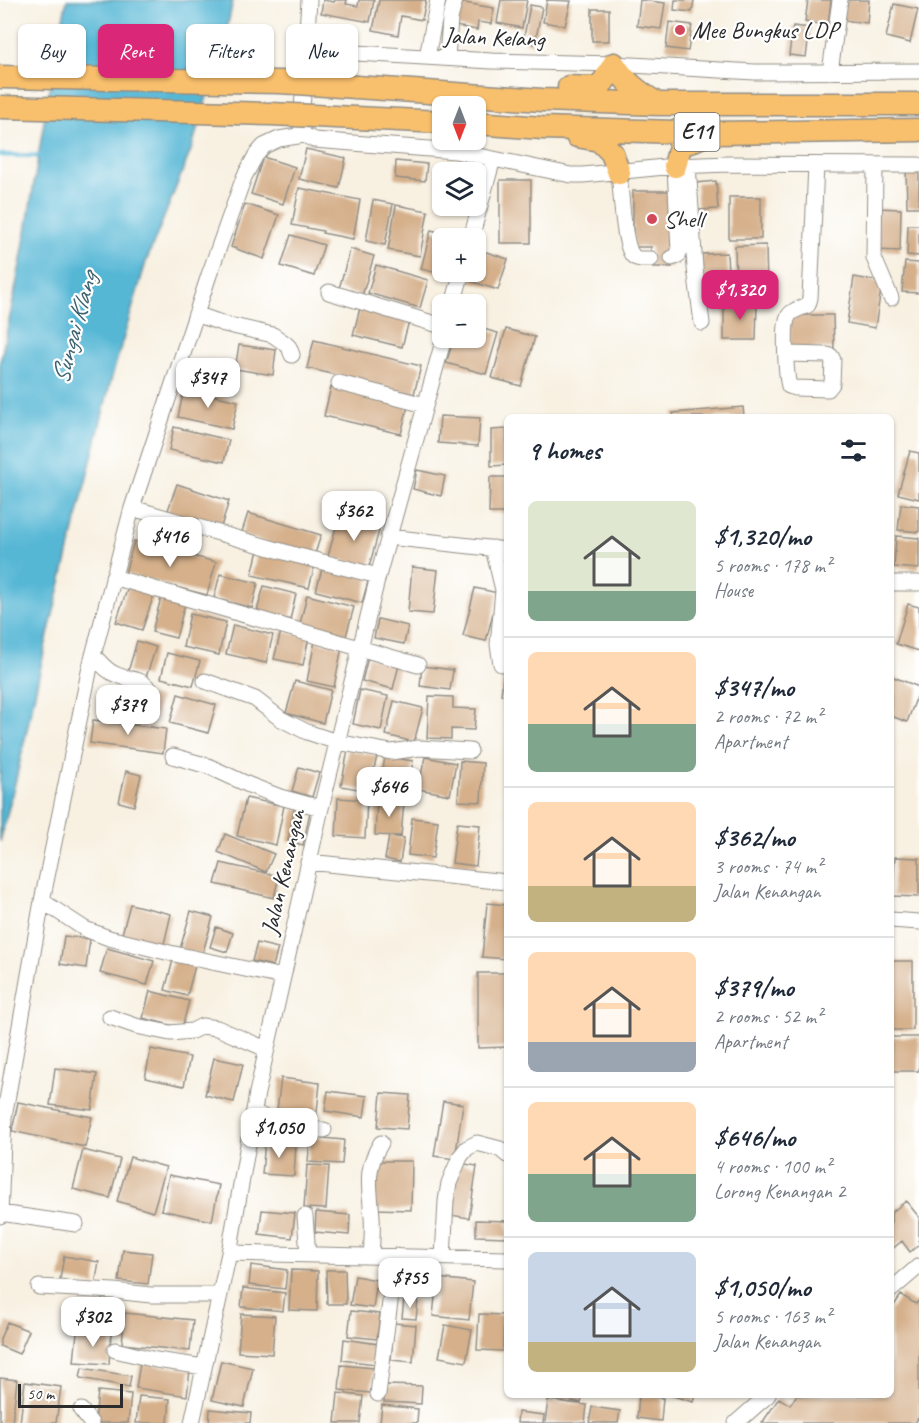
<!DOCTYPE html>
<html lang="en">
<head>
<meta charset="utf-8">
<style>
  body { margin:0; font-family:Caveat,sans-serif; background:#f6f6f7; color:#1f2937; height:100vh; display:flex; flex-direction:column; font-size:22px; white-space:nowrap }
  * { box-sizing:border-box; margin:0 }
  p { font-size:20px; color:#747a83 }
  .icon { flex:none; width:33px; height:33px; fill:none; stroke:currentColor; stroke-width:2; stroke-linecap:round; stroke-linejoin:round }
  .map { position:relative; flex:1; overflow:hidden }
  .drawer { position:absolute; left:504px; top:414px; width:390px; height:984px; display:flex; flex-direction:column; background:#fff; border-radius:9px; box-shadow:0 2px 4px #0004 }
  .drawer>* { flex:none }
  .hud { position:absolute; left:18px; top:24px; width:396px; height:54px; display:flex; gap:12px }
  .needle { width:39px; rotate:180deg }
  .buttons { position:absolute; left:432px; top:96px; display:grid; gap:12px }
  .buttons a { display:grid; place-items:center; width:54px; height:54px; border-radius:9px; background:#fff; box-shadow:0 2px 4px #0004; font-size:30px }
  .scale { position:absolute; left:18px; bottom:15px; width:105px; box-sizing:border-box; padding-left:6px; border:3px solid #2b2b2b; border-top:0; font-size:16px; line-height:21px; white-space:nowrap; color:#2b2b2b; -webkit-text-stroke:4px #fff; paint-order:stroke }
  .price { position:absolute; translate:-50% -51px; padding:0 14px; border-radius:12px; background:#fff; color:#222; font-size:20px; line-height:39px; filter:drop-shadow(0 2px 3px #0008) }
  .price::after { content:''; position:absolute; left:50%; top:36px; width:18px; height:14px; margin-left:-9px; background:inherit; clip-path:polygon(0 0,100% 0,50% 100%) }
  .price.on { background:#db2777; color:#fff }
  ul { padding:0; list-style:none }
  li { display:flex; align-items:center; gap:18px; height:150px; padding:0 24px }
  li+li { border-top:2px solid #e0e1e3 }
  li span { display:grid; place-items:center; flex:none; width:168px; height:120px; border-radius:9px; color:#555 }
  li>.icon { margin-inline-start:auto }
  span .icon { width:72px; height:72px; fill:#fffc; stroke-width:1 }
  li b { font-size:26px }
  h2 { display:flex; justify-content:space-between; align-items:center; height:72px; padding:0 24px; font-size:26px }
  .chip { padding:0 21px; border-radius:9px; background:#fff; box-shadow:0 2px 4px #0004; font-size:21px; line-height:54px }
  .chip.on { background:#db2777; color:#fff }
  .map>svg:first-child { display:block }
  .water { fill:#56b7d5; stroke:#407180; stroke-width:1.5 }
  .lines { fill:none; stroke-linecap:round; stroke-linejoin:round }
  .stream { stroke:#56b7d5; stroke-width:4.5 }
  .building { fill:#d5b08b }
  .minor-casing { stroke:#928e86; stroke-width:17 }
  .highway-casing { stroke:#928e86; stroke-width:25 }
  .minor { stroke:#fff; stroke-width:15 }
  .highway { stroke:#f8bf6c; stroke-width:22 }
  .highway-bridge-casing { stroke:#928e86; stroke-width:25; stroke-linecap:butt }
  .highway-bridge { stroke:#f8bf6c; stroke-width:22 }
  .poi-dot { fill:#d1495b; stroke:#fff; stroke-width:2 }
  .labels { text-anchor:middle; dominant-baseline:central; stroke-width:4.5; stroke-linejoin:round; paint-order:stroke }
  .shield { fill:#fff; stroke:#6b6b6b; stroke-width:1.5 }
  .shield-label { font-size:22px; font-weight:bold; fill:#2b2b2b }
  .poi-label { font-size:24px; fill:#2b2b2b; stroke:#fff; text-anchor:start }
  .street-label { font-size:24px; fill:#2b2b2b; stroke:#fff }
  .water-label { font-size:26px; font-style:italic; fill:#3c636f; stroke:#fff }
</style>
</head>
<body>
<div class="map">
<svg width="919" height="1423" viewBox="0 0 919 1423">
  <rect width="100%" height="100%" fill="#fff"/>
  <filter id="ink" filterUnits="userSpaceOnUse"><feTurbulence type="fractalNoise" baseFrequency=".0167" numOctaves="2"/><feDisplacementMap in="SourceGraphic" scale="12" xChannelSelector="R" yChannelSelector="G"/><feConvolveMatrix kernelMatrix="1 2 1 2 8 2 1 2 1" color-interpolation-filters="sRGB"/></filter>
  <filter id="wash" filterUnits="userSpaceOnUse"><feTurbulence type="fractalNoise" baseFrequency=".008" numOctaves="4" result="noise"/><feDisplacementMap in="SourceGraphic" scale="24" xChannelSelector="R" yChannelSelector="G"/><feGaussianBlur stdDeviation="1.35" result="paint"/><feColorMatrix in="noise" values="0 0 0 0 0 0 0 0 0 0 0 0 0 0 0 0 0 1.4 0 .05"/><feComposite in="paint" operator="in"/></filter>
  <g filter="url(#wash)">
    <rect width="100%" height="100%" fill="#f8f1e2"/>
    <path class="water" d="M 67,0 L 233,0 L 227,29 L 191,150 L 146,262 L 111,380 L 46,643 L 17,775 L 0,842 L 0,363 C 11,313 21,263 29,213 C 41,142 51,70 67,0 Z"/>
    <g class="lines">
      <path class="stream" d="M 0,155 L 38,156"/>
    </g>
    <g id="blocks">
      <path class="building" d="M 323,0 L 334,2 L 335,0 L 347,0 L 346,4 L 358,6 L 359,0 L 374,0 L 370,22 L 321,13 Z
        M 379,0 L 426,0 L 422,20 L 401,16 L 398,35 L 373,30 Z
        M 501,0 L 527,0 L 522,28 L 497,23 Z
        M 547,0 L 571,1 L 565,26 L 543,22 Z
        M 640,0 L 665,3 L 661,29 L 637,26 Z
        M 675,0 L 694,0 L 692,12 L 674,10 Z
        M 808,0 L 831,0 L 828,25 L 805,22 Z
        M 843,0 L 869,0 L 867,23 L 842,20 Z
        M 459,2 L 494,8 L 491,24 L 478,22 L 477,30 L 455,26 Z
        M 894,4 L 918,9 L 910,43 L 886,37 Z
        M 530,5 L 542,7 L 535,44 L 523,42 Z
        M 592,9 L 609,9 L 609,41 L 592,41 Z
        M 669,22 L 692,25 L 688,51 L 666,48 Z
        M 793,26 L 810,28 L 806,57 L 789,55 Z
        M 306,149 L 346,158 L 339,188 L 299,179 Z
        M 263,157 L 295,167 L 283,204 L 251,194 Z
        M 396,161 L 427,164 L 425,181 L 395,178 Z
        M 445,167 L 473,171 L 472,172 L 444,172 Z
        M 906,168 L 919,168 L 919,207 L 907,207 Z
        M 500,180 L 531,180 L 531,243 L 500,243 Z
        M 716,181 L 718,209 L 698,210 L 696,183 Z
        M 299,188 L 360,200 L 353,239 L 322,233 L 323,231 L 292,225 Z
        M 633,191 L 672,191 L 672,267 L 651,267 L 651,247 L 633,247 Z
        M 729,197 L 761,197 L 761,239 L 729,239 Z
        M 373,200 L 393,204 L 385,245 L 366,241 Z
        M 245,204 L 279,215 L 264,259 L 231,247 Z
        M 396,205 L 428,211 L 420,256 L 388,250 Z
        M 877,208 L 901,209 L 900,251 L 876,250 Z
        M 908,225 L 919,225 L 919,256 L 907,255 Z
        M 431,230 L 452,235 L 452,238 L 442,238 L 442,274 L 421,269 Z
        M 291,235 L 324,245 L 314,276 L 281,266 Z
        M 766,245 L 767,289 L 736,290 L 735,246 Z
        M 350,249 L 374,256 L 362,296 L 339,289 Z
        M 480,250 L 508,259 L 498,290 L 470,281 L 474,272 L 476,272 L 476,265 Z
        M 727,253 L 729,293 L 704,295 L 702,254 Z
        M 905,262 L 919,263 L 919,293 L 902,292 Z
        M 376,265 L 428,280 L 420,308 L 368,293 Z
        M 854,277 L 882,282 L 875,328 L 847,323 Z
        M 724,302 L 757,303 L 756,340 L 724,340 Z
        M 360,308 L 409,321 L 402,347 L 353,335 Z
        M 790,315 L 833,315 L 834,348 L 790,349 Z
        M 476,327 L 498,333 L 486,374 L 446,363 L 454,338 L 476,338 Z
        M 506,329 L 535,337 L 521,386 L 492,378 Z
        M 314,340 L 421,366 L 414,394 L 307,368 Z
        M 239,345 L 276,350 L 273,375 L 235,369 Z
        M 331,387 L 408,406 L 401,434 L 324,416 Z
        M 184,389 L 238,401 L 232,429 L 178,417 Z
        M 743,407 L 744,417 L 674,417 L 673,413 Z
        M 440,416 L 480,418 L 478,446 L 438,443 Z
        M 174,427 L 229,440 L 224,462 L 169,450 Z
        M 507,429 L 507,465 L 491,466 L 491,430 Z
        M 910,451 L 919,453 L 919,499 L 898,494 Z
        M 417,470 L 445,476 L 441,496 L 413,489 Z
        M 490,477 L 507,477 L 507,513 L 489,513 Z
        M 177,484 L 229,501 L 220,530 L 167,513 Z
        M 901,504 L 919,506 L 919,532 L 898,530 Z
        M 248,513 L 321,535 L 314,557 L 241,535 Z
        M 339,516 L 380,527 L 369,567 L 328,556 Z
        M 896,536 L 919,538 L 919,569 L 894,567 Z
        M 134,541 L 216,562 L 207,595 L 125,574 Z
        M 258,550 L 315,564 L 309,588 L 252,575 Z
        M 323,565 L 369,578 L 362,603 L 316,591 Z
        M 412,567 L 438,570 L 433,614 L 408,612 Z
        M 220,574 L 258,583 L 252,608 L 214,598 Z
        M 129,584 L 155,592 L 142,630 L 116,622 Z
        M 264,586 L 296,594 L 290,620 L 257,611 Z
        M 475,588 L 498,593 L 486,641 L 463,636 Z
        M 162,594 L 186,600 L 176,638 L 152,632 Z
        M 307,595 L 354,607 L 346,636 L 300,624 Z
        M 908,604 L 919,607 L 919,651 L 896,644 Z
        M 190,614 L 226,622 L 219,655 L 183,647 Z
        M 378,619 L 408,626 L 404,644 L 374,638 Z
        M 233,625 L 273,635 L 266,663 L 226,654 Z
        M 281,631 L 309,637 L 303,665 L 274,659 Z
        M 137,641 L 156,647 L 146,677 L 128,672 Z
        M 315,641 L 342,647 L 334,687 L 307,681 Z
        M 167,653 L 200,661 L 193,686 L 161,678 Z
        M 368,657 L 399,665 L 393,689 L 362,681 Z
        M 505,660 L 507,660 L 507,696 L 501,695 Z
        M 422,666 L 453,670 L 450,690 L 420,686 Z
        M 891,676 L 919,687 L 919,691 L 907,722 L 891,716 Z
        M 295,681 L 331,690 L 323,723 L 286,713 Z
        M 120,690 L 160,698 L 155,718 L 116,709 Z
        M 360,690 L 388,696 L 381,730 L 353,724 Z
        M 178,694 L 216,705 L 208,733 L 170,723 Z
        M 429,696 L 453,697 L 453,708 L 476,709 L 474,730 L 451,729 L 451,739 L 427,738 Z
        M 394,701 L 423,708 L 414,742 L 386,735 Z
        M 93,720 L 166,729 L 163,753 L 90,743 Z
        M 348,750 L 377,756 L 369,791 L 341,786 Z
        M 385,757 L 413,761 L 407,797 L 379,793 Z
        M 425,757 L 456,763 L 450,795 L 418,789 Z
        M 460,761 L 483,763 L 481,802 L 458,801 Z
        M 299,767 L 319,773 L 312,797 L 292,791 Z
        M 126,771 L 141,775 L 134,806 L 119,802 Z
        M 246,798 L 284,806 L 276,845 L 237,836 Z
        M 338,798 L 367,800 L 365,838 L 336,836 Z
        M 377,800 L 404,802 L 401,836 L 375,835 Z
        M 294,809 L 310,812 L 303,845 L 288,841 Z
        M 412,818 L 438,821 L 433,858 L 408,855 Z
        M 457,823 L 480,825 L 476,866 L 452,863 Z
        M 225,834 L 274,854 L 266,872 L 218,852 Z
        M 389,836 L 404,838 L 400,862 L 385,859 Z
        M 895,857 L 919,858 L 919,897 L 892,896 Z
        M 221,863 L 279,876 L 274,898 L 215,884 Z
        M 487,903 L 507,905 L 507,959 L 482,957 Z
        M 130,904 L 171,914 L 164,944 L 122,934 Z
        M 191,911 L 213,917 L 202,955 L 180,949 Z
        M 216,927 L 233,933 L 227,952 L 210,947 Z
        M 64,936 L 90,939 L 86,968 L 60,964 Z
        M 257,943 L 278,948 L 273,966 L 252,961 Z
        M 107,948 L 154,961 L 147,985 L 100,973 Z
        M 173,960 L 195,966 L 187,996 L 165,990 Z
        M 891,961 L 913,961 L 913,1030 L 891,1030 Z
        M 478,973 L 507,973 L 507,1047 L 478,1048 Z
        M 150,991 L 189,1001 L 182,1028 L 143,1018 Z
        M 891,1037 L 919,1037 L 919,1071 L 891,1071 Z
        M 151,1049 L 190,1057 L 184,1086 L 145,1078 Z
        M 214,1058 L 243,1064 L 234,1102 L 205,1095 Z
        M 55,1068 L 97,1074 L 92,1110 L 50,1105 Z
        M 281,1078 L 320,1083 L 316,1122 L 276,1118 Z
        M 328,1091 L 367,1096 L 364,1117 L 325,1111 Z
        M 381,1093 L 410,1095 L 407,1129 L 378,1127 Z
        M 443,1101 L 463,1104 L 455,1159 L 434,1156 Z
        M 18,1102 L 92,1117 L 85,1147 L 12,1131 Z
        M 310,1137 L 344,1140 L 342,1164 L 308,1162 Z
        M 265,1141 L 296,1144 L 294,1176 L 262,1174 Z
        M 83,1150 L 120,1159 L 110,1198 L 73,1189 Z
        M 130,1157 L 166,1167 L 153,1212 L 117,1201 Z
        M 375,1161 L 412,1161 L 411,1210 L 374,1209 Z
        M 459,1163 L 477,1166 L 469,1218 L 450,1215 Z
        M 307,1165 L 329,1166 L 326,1209 L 304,1208 Z
        M 169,1175 L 219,1185 L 212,1221 L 161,1210 Z
        M 906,1201 L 919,1217 L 919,1245 L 910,1252 L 902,1241 L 891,1250 L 891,1213 Z
        M 262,1210 L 295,1213 L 292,1238 L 259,1234 Z
        M 316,1212 L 350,1215 L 349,1235 L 315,1232 Z
        M 476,1220 L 507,1221 L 507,1237 L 476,1236 Z
        M 123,1250 L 152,1253 L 148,1284 L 119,1281 Z
        M 64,1256 L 99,1262 L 95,1285 L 60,1279 Z
        M 251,1265 L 287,1270 L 285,1289 L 249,1285 Z
        M 291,1270 L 318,1271 L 317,1311 L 289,1310 Z
        M 326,1270 L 345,1270 L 346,1304 L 327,1304 Z
        M 405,1273 L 433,1275 L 431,1297 L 403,1296 Z
        M 355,1276 L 377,1280 L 373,1308 L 350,1305 Z
        M 437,1278 L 473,1282 L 469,1320 L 433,1316 Z
        M 243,1288 L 285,1293 L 283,1311 L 241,1307 Z
        M 901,1295 L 916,1304 L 919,1300 L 919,1417 L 915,1423 L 762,1423 L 779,1398 L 790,1405 L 797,1395 L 891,1395 L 891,1310 Z
        M 404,1299 L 418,1301 L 416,1319 L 402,1318 Z
        M 351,1311 L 380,1314 L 377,1339 L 348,1336 Z
        M 125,1313 L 193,1320 L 190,1351 L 122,1344 Z
        M 241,1314 L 275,1316 L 272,1354 L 238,1352 Z
        M 479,1314 L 504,1315 L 503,1351 L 477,1350 Z
        M 7,1322 L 29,1331 L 19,1354 L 0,1346 L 0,1339 Z
        M 394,1323 L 416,1325 L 413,1362 L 391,1360 Z
        M 445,1325 L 472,1330 L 466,1362 L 439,1357 Z
        M 77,1332 L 111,1334 L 109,1364 L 74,1362 Z
        M 344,1339 L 378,1344 L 376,1364 L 342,1360 Z
        M 221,1361 L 253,1368 L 244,1407 L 212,1400 Z
        M 140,1363 L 190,1370 L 187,1396 L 136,1388 Z
        M 341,1365 L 374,1368 L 371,1393 L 339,1390 Z
        M 82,1368 L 131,1376 L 129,1387 L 80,1378 Z
        M 0,1378 L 17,1380 L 12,1423 L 0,1423 Z
        M 25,1382 L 61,1387 L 56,1423 L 20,1423 Z
        M 385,1385 L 422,1386 L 421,1404 L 384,1402 Z
        M 98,1391 L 131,1394 L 128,1423 L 95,1423 Z
        M 338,1393 L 363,1396 L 360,1423 L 335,1423 Z
        M 548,1395 L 583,1395 L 581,1403 Z
        M 639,1395 L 663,1398 L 661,1421 L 637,1418 Z
        M 670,1395 L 695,1395 L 693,1402 Z
        M 139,1396 L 170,1399 L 168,1423 L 136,1423 Z
        M 548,1400 L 587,1405 L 585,1423 L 545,1423 Z
        M 382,1405 L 418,1409 L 417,1423 L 380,1423 Z
        M 592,1407 L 620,1411 L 618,1423 L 589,1423 Z
        M 210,1409 L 251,1413 L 250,1423 L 209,1423 Z
        M 518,1412 L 544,1415 L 543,1423 L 517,1423 Z"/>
    </g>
  </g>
  <g filter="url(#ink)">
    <use href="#blocks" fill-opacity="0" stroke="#928e86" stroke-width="1.5"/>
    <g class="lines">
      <g class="minor-casing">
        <path id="minor" d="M 309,0 L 301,126 L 304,135 L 314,140 L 455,151 L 571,175 L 583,175 L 675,166 L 729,164 L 919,165
          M 305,50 L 492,61 L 614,64 L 755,72 L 919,71
          M 427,57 L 438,0
          M 447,58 L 450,19 L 455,0
          M 830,72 L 840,0
          M 688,165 L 695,268 L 702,323
          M 875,165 L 874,258 L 891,298
          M 619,173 C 621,189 623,246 633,256 C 637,260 646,259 651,259
          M 471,238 L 493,159
          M 672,258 L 678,256 L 679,252 L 675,166
          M 329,292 L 442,326
          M 453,304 L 462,272
          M 196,314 L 224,324 L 273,335 L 286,344 L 289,347 L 292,355
          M 786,354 L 827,355 L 831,356 L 833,360 L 832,384 L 828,389 L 795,388 L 789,386 C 786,375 783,326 788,317 C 791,310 802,308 808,305 L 810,298 L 816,165
          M 339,383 L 425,405
          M 132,508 L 295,555 L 378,576
          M 388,537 L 507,550
          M 493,548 L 503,590 L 498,645 L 501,664
          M 113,577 L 418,665
          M 891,583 L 919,583
          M 93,655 C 100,662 107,672 117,675 C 134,682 138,675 152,692
          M 205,681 L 255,699 L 281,719 L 307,732 L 337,742 L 391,752 L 419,748 L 470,751
          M 173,756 L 208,766 L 249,785 L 280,797 L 321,808
          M 308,862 L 507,882
          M 42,901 L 85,929 L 109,938 L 170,953 L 283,977
          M 891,920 L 919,922
          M 110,1017 L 136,1026 L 170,1033 L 192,1031 L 202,1026 L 217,1028 L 266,1049
          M 254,1112 L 271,1121 L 292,1129 L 324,1130
          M 0,1213 L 76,1224
          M 0,1216 L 4,1117 L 42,901 L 90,667 L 132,508 L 209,275 L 244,177 L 256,155 L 264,146 L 279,139 L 304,135
          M 305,1216 L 308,1255
          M 229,1253 L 507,1259
          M 371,1256 C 372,1243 373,1230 372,1217 C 370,1187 364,1170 381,1143
          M 443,1258 L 446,1201 L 449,1183 L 460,1157 L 467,1148 L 477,1143 L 500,1149 L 507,1155
          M 39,1287 L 114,1291 L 151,1295 L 220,1295
          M 891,1290 L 919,1266
          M 115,1350 L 156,1360 L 204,1367
          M 378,1394 L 396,1256
          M 81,1410 L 91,1423
          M 192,1423 L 229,1253 L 257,1093 L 321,808 L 378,576 L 444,338
          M 736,1423 L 768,1395"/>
      </g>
      <g class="highway-casing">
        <path id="highway" d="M 614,64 C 625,82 639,93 658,104
          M 356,87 L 542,100 L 658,104 L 919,104
          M 569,87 C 600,88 599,92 614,64
          M 476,123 L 542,128 L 712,133 L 919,130
          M 577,136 L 599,140 L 612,153 L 619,173
          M 675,166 L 680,146 L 705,135"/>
      </g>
      <use href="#minor" class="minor"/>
      <use href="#highway" class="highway"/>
      <g class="highway-bridge-casing">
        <path id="highway-bridge" d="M 0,77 L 280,82 L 356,87
          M 0,107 L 271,114 L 442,122"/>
      </g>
      <use href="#highway-bridge" class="highway-bridge"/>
    </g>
  </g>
  <g class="poi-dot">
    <circle cx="680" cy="30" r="6"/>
    <circle cx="652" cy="219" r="6"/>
  </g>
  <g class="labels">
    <rect class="shield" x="674.5" y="113" width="45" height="38" rx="4.5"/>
    <g class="shield-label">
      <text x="697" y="132">E11</text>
    </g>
    <g class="poi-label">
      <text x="692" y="30">Mee Bungkus LDP</text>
      <text x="664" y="219">Shell</text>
    </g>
    <g class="street-label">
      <text transform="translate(494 37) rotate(2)">Jalan Kelang</text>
      <text transform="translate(283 872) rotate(-77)">Jalan Kenangan</text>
    </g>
    <g class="water-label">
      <text transform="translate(74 328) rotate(-75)">Sungai Klang</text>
    </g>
  </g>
</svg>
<div class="buttons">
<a><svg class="needle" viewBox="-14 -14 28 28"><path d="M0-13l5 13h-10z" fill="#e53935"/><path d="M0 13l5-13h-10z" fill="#747a83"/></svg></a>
<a><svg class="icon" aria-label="layers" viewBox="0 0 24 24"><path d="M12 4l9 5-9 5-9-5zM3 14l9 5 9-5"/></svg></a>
<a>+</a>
<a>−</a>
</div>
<div class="scale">50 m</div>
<b class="price on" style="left:740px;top:321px">$1,320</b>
<b class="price" style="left:208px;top:409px">$347</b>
<b class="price" style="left:354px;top:542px">$362</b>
<b class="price" style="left:170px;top:568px">$416</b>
<b class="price" style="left:128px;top:736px">$379</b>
<b class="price" style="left:389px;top:818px">$646</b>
<b class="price" style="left:279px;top:1159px">$1,050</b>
<b class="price" style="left:410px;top:1309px">$755</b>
<b class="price" style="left:93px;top:1348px">$302</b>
<div class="hud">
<a class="chip">Buy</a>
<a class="chip on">Rent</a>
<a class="chip">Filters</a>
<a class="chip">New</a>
</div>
<section class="drawer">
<h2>9 homes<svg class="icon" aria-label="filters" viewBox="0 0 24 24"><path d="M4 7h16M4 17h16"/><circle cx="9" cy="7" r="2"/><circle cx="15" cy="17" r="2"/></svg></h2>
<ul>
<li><span style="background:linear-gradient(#dfe7d0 75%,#7fa58c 0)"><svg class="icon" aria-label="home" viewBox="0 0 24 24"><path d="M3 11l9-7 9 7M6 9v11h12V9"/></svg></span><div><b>$1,320/mo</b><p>5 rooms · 178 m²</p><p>House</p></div></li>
<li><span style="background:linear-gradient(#ffd9b3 60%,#7fa58c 0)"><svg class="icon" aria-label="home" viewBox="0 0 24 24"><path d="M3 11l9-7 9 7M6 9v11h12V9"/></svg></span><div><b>$347/mo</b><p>2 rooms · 72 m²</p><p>Apartment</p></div></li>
<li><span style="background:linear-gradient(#ffd9b3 70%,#c2b280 0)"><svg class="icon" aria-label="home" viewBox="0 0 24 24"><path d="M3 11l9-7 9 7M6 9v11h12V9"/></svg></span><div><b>$362/mo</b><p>3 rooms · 74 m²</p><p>Jalan Kenangan</p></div></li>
<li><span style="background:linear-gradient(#ffd9b3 75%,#9aa5b1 0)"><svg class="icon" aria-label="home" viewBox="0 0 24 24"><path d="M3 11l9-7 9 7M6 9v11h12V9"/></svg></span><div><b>$379/mo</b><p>2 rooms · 52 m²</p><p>Apartment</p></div></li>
<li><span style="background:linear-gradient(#ffd9b3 60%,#7fa58c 0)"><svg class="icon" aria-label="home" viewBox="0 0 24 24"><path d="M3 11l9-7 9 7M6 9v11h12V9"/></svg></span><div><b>$646/mo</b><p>4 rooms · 100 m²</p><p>Lorong Kenangan 2</p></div></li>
<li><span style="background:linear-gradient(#c9d6e8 75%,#c2b280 0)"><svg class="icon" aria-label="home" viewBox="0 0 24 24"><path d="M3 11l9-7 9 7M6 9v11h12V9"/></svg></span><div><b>$1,050/mo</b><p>5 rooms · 163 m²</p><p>Jalan Kenangan</p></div></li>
</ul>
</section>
</div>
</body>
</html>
